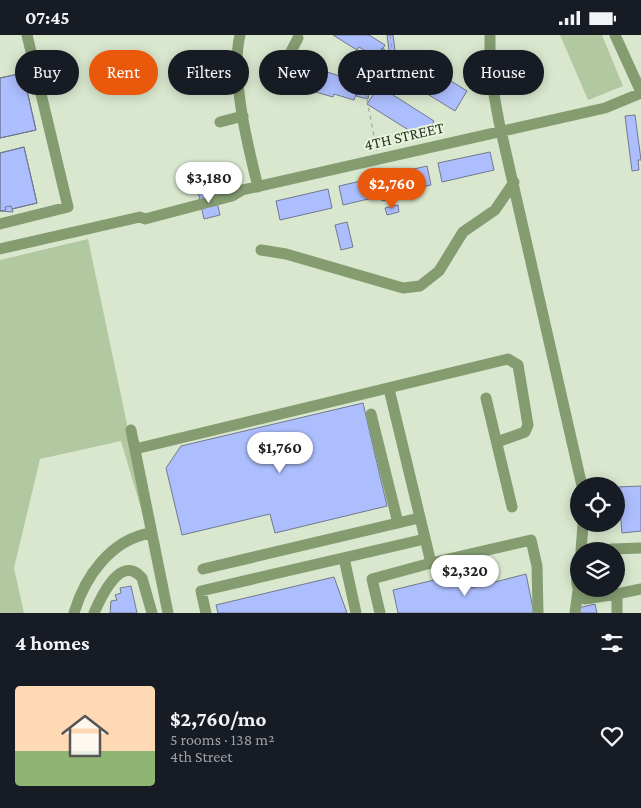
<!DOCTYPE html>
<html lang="en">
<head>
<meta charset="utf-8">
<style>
  body { margin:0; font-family:"Crimson Pro",serif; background:#20242c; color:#f1f3f6; height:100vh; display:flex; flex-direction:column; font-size:19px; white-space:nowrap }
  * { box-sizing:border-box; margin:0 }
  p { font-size:16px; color:#9ea1a6 }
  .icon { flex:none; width:28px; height:28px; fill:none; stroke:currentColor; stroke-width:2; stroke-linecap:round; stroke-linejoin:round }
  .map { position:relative; height:578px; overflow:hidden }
  .details { display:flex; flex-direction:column; background:#171b24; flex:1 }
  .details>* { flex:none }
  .top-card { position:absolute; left:15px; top:15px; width:611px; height:45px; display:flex; gap:10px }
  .fabs { position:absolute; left:570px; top:442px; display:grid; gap:10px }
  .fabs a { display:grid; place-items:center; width:55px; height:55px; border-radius:50%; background:#171b24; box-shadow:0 2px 12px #0003; font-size:25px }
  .price { position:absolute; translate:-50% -42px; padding:0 11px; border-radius:18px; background:#fff; color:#222; font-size:16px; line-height:32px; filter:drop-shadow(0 1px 2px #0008) }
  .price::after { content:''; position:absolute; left:50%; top:30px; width:15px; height:11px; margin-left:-8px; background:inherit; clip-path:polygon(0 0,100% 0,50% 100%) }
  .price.active { background:#ea580c; color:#fff }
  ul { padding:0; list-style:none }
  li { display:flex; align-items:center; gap:15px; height:125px; padding:0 15px }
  li span { display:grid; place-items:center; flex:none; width:140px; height:100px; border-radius:5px; color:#555 }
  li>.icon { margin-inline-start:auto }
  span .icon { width:60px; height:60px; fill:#fffc; stroke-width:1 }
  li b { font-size:21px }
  h2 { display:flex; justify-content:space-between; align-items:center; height:60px; padding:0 15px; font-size:21px }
  .tag { padding:0 18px; border-radius:22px; background:#171b24; box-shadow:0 2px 12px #0003; font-size:18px; line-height:45px }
  .tag.active { background:#ea580c; color:#fff }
  .status { display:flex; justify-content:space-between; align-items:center; height:35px; padding:0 25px; background:#171b24; direction:ltr }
  .status svg { height:14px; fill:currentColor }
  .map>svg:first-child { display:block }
  .green { fill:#b2c8a0 }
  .building { fill:#adbefe; stroke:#71788f }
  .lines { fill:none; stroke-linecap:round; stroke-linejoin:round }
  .path { stroke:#95a08d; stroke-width:1; stroke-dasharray:4 4; stroke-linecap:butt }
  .minor { stroke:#849c70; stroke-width:11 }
  .labels { text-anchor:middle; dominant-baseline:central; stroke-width:4; stroke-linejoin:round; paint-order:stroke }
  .street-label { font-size:16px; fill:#2a3026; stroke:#e6f4db }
</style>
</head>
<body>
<div class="status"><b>07:45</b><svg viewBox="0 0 49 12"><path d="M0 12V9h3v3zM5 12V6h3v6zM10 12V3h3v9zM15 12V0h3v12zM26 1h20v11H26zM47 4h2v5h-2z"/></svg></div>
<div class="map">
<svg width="641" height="578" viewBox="0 0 641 578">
  <rect width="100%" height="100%" fill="#d9e7ce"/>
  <path class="green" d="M 560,0 L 602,0 L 623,51 L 588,65 Z
    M 88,204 L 128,394 L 143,480 L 121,406 L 40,424 L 14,533 L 24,578 L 0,578 L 0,225 Z"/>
  <path class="building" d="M 333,0 L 369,0 L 385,10 L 377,23 L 359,12 L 357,15 Z
    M 387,0 L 393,0 L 395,16 L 393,20 L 398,23 L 394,28 L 390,25 L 370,56 L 368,64 L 356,61 L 358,55 L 364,57 L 385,22 L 379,18 L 382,13 L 388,17 L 389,15 Z
    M 400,20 L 418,31 L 421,27 L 467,56 L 455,76 L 408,47 L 410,44 L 392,32 Z
    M 288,25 L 340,41 L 339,45 L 359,51 L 354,65 L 334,59 L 333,62 L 281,47 Z
    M 23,38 L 36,95 L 0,103 L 0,43 Z
    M 23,38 L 36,95 L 0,103 L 0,43 Z
    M 379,51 L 434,86 L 423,104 L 367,69 Z
    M 635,80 L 641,125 L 638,125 L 639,135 L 632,136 L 625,81 Z
    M 24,112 L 37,168 L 12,174 L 11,171 L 5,172 L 6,175 L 0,176 L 0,118 Z
    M 24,112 L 37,168 L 12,174 L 13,177 L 0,176 L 0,118 Z
    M 490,117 L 494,135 L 442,147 L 438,128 Z
    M 427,131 L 431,150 L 393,159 L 394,164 L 382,166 L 381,161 L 343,170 L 339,151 Z
    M 214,154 L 220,180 L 204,184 L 198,157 Z
    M 328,154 L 332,173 L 280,185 L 276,166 Z
    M 398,170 L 399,177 L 387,180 L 385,173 Z
    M 347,187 L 353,212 L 341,215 L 335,190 Z
    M 363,368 L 387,471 L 275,498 L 270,479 L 182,500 L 166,433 L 181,411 Z
    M 641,451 L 641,496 L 622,498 L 618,452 Z
    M 467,537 L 472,553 L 526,539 L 534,578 L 398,578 L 393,555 Z
    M 334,542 L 347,578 L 218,578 L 216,570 Z
    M 131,551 L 137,578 L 110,578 L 111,566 L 117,565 L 115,560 L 121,558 L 120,553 Z
    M 595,569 L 597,578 L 579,578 L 578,573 Z"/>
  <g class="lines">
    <path class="path" d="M 380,16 L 396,26
      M 357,58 L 371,63
      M 377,116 L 366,60 L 392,15 L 390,0"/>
    <path class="minor" d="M 240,0 C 230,40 248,112 258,152
      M 490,0 L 490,38 L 499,87 L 582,451
      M 615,0 L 641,57
      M 288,22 L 298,3
      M 220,87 L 243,81
      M 0,189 L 68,172 L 27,0
      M 0,214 L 140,182 L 145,184 L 232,161 L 242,155 L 605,73 L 641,58
      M 261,215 L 286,219 L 403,253 L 420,251 L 439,236 L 463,197 L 495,175 L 514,147
      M 389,354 L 431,528
      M 486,363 L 512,472
      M 371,379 L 398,488
      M 131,395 L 168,578
      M 135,414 L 508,324 L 518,330 L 528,390 L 525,397 L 497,407
      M 581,516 L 583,489
      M 611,516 L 611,514 L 641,513
      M 344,523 L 356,578
      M 579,529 C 576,543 574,553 585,564 L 617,559
      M 203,534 L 419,483
      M 74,578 C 85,541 111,505 150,498
      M 94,578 C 101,562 121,518 142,543 L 152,578
      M 206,578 L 201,556 L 425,504
      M 380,578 L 372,544 L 431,528 L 531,505 L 537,531 L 538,578
      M 575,578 L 578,556
      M 617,578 L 617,559 L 641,554"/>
  </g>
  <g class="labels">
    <g class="street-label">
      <text transform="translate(404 101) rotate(-13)">4TH STREET</text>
    </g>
  </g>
</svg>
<div class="fabs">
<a><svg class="icon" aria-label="locate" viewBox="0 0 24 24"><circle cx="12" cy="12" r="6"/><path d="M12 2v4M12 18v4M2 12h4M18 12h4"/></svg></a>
<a><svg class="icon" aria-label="layers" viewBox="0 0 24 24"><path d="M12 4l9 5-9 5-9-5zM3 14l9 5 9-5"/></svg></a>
</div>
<b class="price" style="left:209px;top:169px">$3,180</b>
<b class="price active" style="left:392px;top:175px">$2,760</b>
<b class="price" style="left:280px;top:439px">$1,760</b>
<b class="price" style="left:465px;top:562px">$2,320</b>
<div class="top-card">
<a class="tag">Buy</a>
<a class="tag active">Rent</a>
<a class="tag">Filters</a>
<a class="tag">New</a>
<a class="tag">Apartment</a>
<a class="tag">House</a>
</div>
</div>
<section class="details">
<h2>4 homes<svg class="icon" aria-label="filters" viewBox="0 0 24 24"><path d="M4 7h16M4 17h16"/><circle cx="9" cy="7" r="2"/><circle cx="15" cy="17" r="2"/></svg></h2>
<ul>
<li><span style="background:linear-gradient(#ffd9b3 65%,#8fb573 0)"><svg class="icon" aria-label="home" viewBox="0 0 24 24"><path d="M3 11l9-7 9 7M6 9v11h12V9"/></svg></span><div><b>$2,760/mo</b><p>5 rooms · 138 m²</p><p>4th Street</p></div><svg class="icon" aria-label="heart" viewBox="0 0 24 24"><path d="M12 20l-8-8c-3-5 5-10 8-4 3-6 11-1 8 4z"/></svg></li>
</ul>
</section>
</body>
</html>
